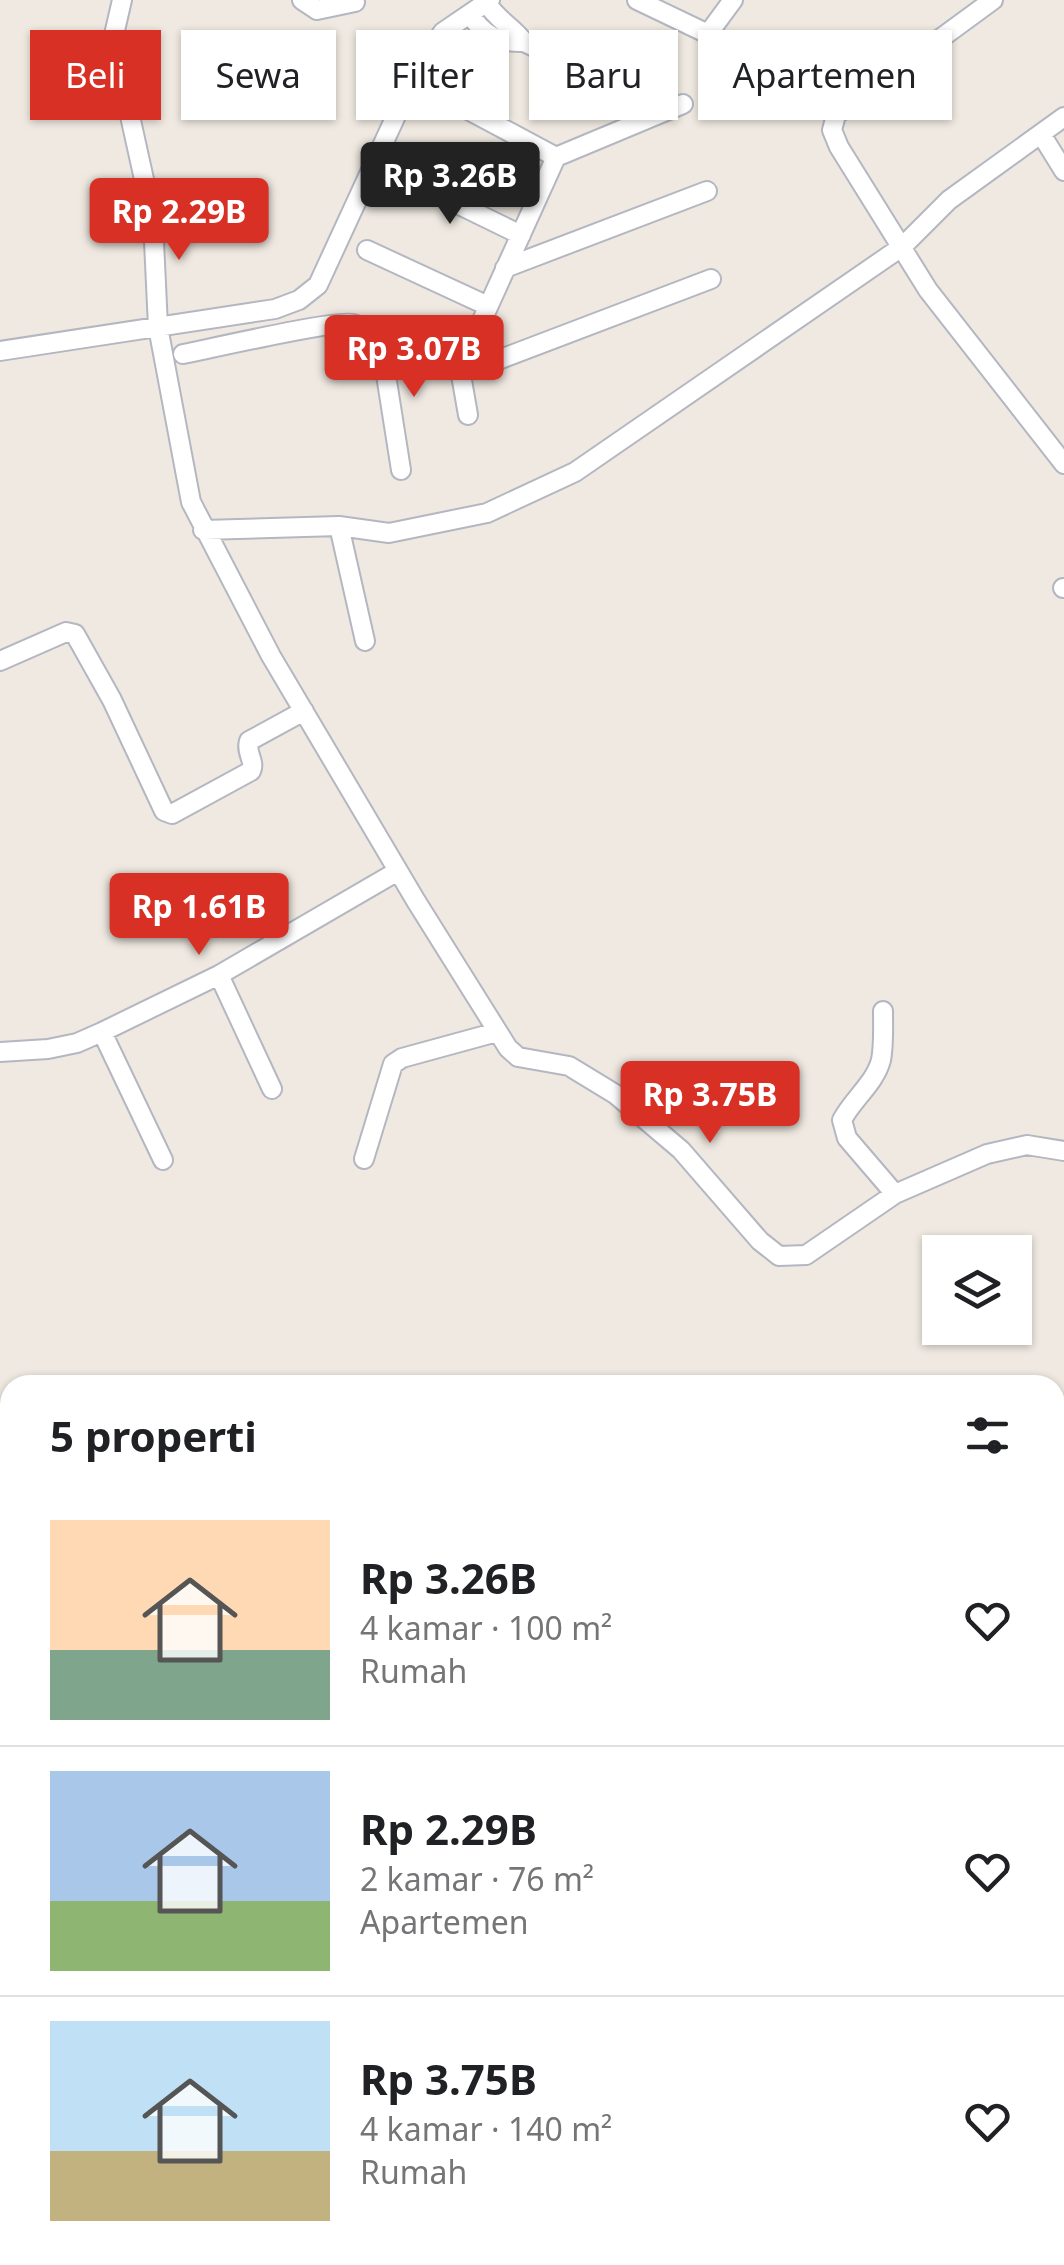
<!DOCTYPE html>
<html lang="id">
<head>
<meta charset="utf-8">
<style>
  body { margin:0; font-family:"Noto Sans",sans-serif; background:#f2f2f2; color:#202124; height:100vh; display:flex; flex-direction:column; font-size:38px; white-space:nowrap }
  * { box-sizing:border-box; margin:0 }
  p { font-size:32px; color:#757577 }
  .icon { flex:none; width:55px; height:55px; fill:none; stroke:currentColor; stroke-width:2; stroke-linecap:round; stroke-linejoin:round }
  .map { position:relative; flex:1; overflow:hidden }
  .drawer { position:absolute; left:0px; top:1375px; width:1065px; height:890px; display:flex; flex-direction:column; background:#fff; border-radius:30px 30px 0 0; box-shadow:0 2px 8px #0004 }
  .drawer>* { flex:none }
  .banner { position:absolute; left:30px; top:30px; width:1005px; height:90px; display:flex; gap:20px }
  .buttons { position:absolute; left:922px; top:1235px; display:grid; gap:20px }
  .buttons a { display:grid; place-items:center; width:110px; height:110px; border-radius:0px; background:#fff; box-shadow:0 2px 8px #0004; font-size:50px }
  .price { position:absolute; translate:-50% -85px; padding:0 22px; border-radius:10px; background:#d93025; color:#fff; font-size:32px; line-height:65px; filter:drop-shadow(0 2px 5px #0008) }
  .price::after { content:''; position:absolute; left:50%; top:60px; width:30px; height:22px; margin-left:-15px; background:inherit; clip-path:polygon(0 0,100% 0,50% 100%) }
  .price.selected { background:#222; color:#fff }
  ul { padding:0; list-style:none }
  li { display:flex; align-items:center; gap:30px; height:250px; padding:0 50px }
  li+li { border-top:2px solid #e0e0e0 }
  li span { display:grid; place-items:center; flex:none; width:280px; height:200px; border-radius:0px; color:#555 }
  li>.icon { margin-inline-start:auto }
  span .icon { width:120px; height:120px; fill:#fffc; stroke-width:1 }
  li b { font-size:42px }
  h2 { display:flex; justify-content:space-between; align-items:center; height:120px; padding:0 50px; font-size:42px }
  .pill { padding:0 35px; border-radius:0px; background:#fff; box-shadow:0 2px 8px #0004; font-size:35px; line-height:90px }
  .pill.selected { background:#d93025; color:#fff }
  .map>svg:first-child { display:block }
  .industrial { fill:#e3e1e8 }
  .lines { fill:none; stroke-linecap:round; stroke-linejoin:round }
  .minor-casing { stroke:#b4b7c1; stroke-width:22 }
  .minor { stroke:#fff; stroke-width:18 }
</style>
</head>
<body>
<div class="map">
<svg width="1064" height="2265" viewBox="0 0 1064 2265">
  <rect width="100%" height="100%" fill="#efe9e1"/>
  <path class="industrial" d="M 1064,2081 L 1064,2265 L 583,2265 L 609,2255 L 1055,2255 L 1055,2084 Z"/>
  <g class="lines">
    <g class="minor-casing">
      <path id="minor" d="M 122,0 L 113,39 L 153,220 L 158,327 L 191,502 L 271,656 L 416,901 L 508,1048 L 518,1057 L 569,1066 L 615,1094 L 681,1150 L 760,1241 L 779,1256 L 806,1255 L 895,1194 L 987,1154 L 1027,1145 L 1064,1151
        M 302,0 L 317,10 L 355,2
        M 637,0 L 708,34 L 733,0
        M 993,0 L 836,115 L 832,130 L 839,147 L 928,290 L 1064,464
        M 486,2 C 497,20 512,26 524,42
        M 470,14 C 483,35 498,43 524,42 L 666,111
        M 442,96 L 556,157
        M 1041,134 L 1064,171
        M 400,176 L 521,235
        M 367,250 L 488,306
        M 505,268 L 707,191
        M 380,337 L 401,470
        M 0,351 L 275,309 L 299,300 L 318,285 L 418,68 L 443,32 L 490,0
        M 183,354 C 209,349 338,319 353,324 C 397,338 429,371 477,368 L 711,279
        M 468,415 L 460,369 L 556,157 L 683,104
        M 339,526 L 365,641
        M 203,530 L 339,526 L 389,533 L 487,513 L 575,472 L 903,246 L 949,200 L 1064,117
        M 1063,588 L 1064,588
        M 0,661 L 66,632 L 75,634 L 112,700 L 164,811 L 172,814 L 251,771 C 256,761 245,753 249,741 L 304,711
        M 219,975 L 272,1089
        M 883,1011 C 883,1027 884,1045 881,1060 C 875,1083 853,1099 842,1120 L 847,1138 L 895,1194
        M 102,1032 L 163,1160
        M 0,1052 L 48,1049 L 77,1043 L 102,1032 L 219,975 L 398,871
        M 364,1159 L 393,1064 L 402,1058 L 497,1032
        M 1055,1724 L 1064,1718
        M 0,1894 L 10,1920
        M 137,2255 L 140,2265
        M 944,2255 L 948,2265
        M 704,2265 L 727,2255"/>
    </g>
    <use href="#minor" class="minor"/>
  </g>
</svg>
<div class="buttons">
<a><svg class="icon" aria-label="layers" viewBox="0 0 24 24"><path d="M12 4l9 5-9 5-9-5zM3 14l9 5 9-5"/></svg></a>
</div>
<b class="price selected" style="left:450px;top:227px">Rp 3.26B</b>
<b class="price" style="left:179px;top:263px">Rp 2.29B</b>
<b class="price" style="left:414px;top:400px">Rp 3.07B</b>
<b class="price" style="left:199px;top:958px">Rp 1.61B</b>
<b class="price" style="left:710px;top:1146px">Rp 3.75B</b>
<div class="banner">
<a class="pill selected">Beli</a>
<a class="pill">Sewa</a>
<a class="pill">Filter</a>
<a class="pill">Baru</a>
<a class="pill">Apartemen</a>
</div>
<section class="drawer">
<h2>5 properti<svg class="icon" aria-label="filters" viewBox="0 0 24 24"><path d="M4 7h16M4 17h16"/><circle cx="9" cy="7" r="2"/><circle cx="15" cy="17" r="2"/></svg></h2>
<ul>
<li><span style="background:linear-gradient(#ffd9b3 65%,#7fa58c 0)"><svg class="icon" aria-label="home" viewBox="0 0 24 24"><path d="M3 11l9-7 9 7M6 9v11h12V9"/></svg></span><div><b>Rp 3.26B</b><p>4 kamar · 100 m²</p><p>Rumah</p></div><svg class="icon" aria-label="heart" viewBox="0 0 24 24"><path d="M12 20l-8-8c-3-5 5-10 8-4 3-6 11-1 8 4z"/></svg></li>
<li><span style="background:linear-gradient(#a9c7e8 65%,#8fb573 0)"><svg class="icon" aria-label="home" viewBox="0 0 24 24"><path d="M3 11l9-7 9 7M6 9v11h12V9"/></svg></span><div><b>Rp 2.29B</b><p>2 kamar · 76 m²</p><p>Apartemen</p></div><svg class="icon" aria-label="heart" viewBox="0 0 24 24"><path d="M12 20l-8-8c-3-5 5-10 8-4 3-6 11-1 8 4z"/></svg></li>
<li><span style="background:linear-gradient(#bfe0f5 65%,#c2b280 0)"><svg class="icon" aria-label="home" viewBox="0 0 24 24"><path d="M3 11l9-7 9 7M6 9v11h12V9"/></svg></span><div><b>Rp 3.75B</b><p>4 kamar · 140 m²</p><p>Rumah</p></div><svg class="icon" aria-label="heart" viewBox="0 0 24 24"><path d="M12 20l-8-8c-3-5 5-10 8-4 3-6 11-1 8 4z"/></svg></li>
</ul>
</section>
</div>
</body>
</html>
